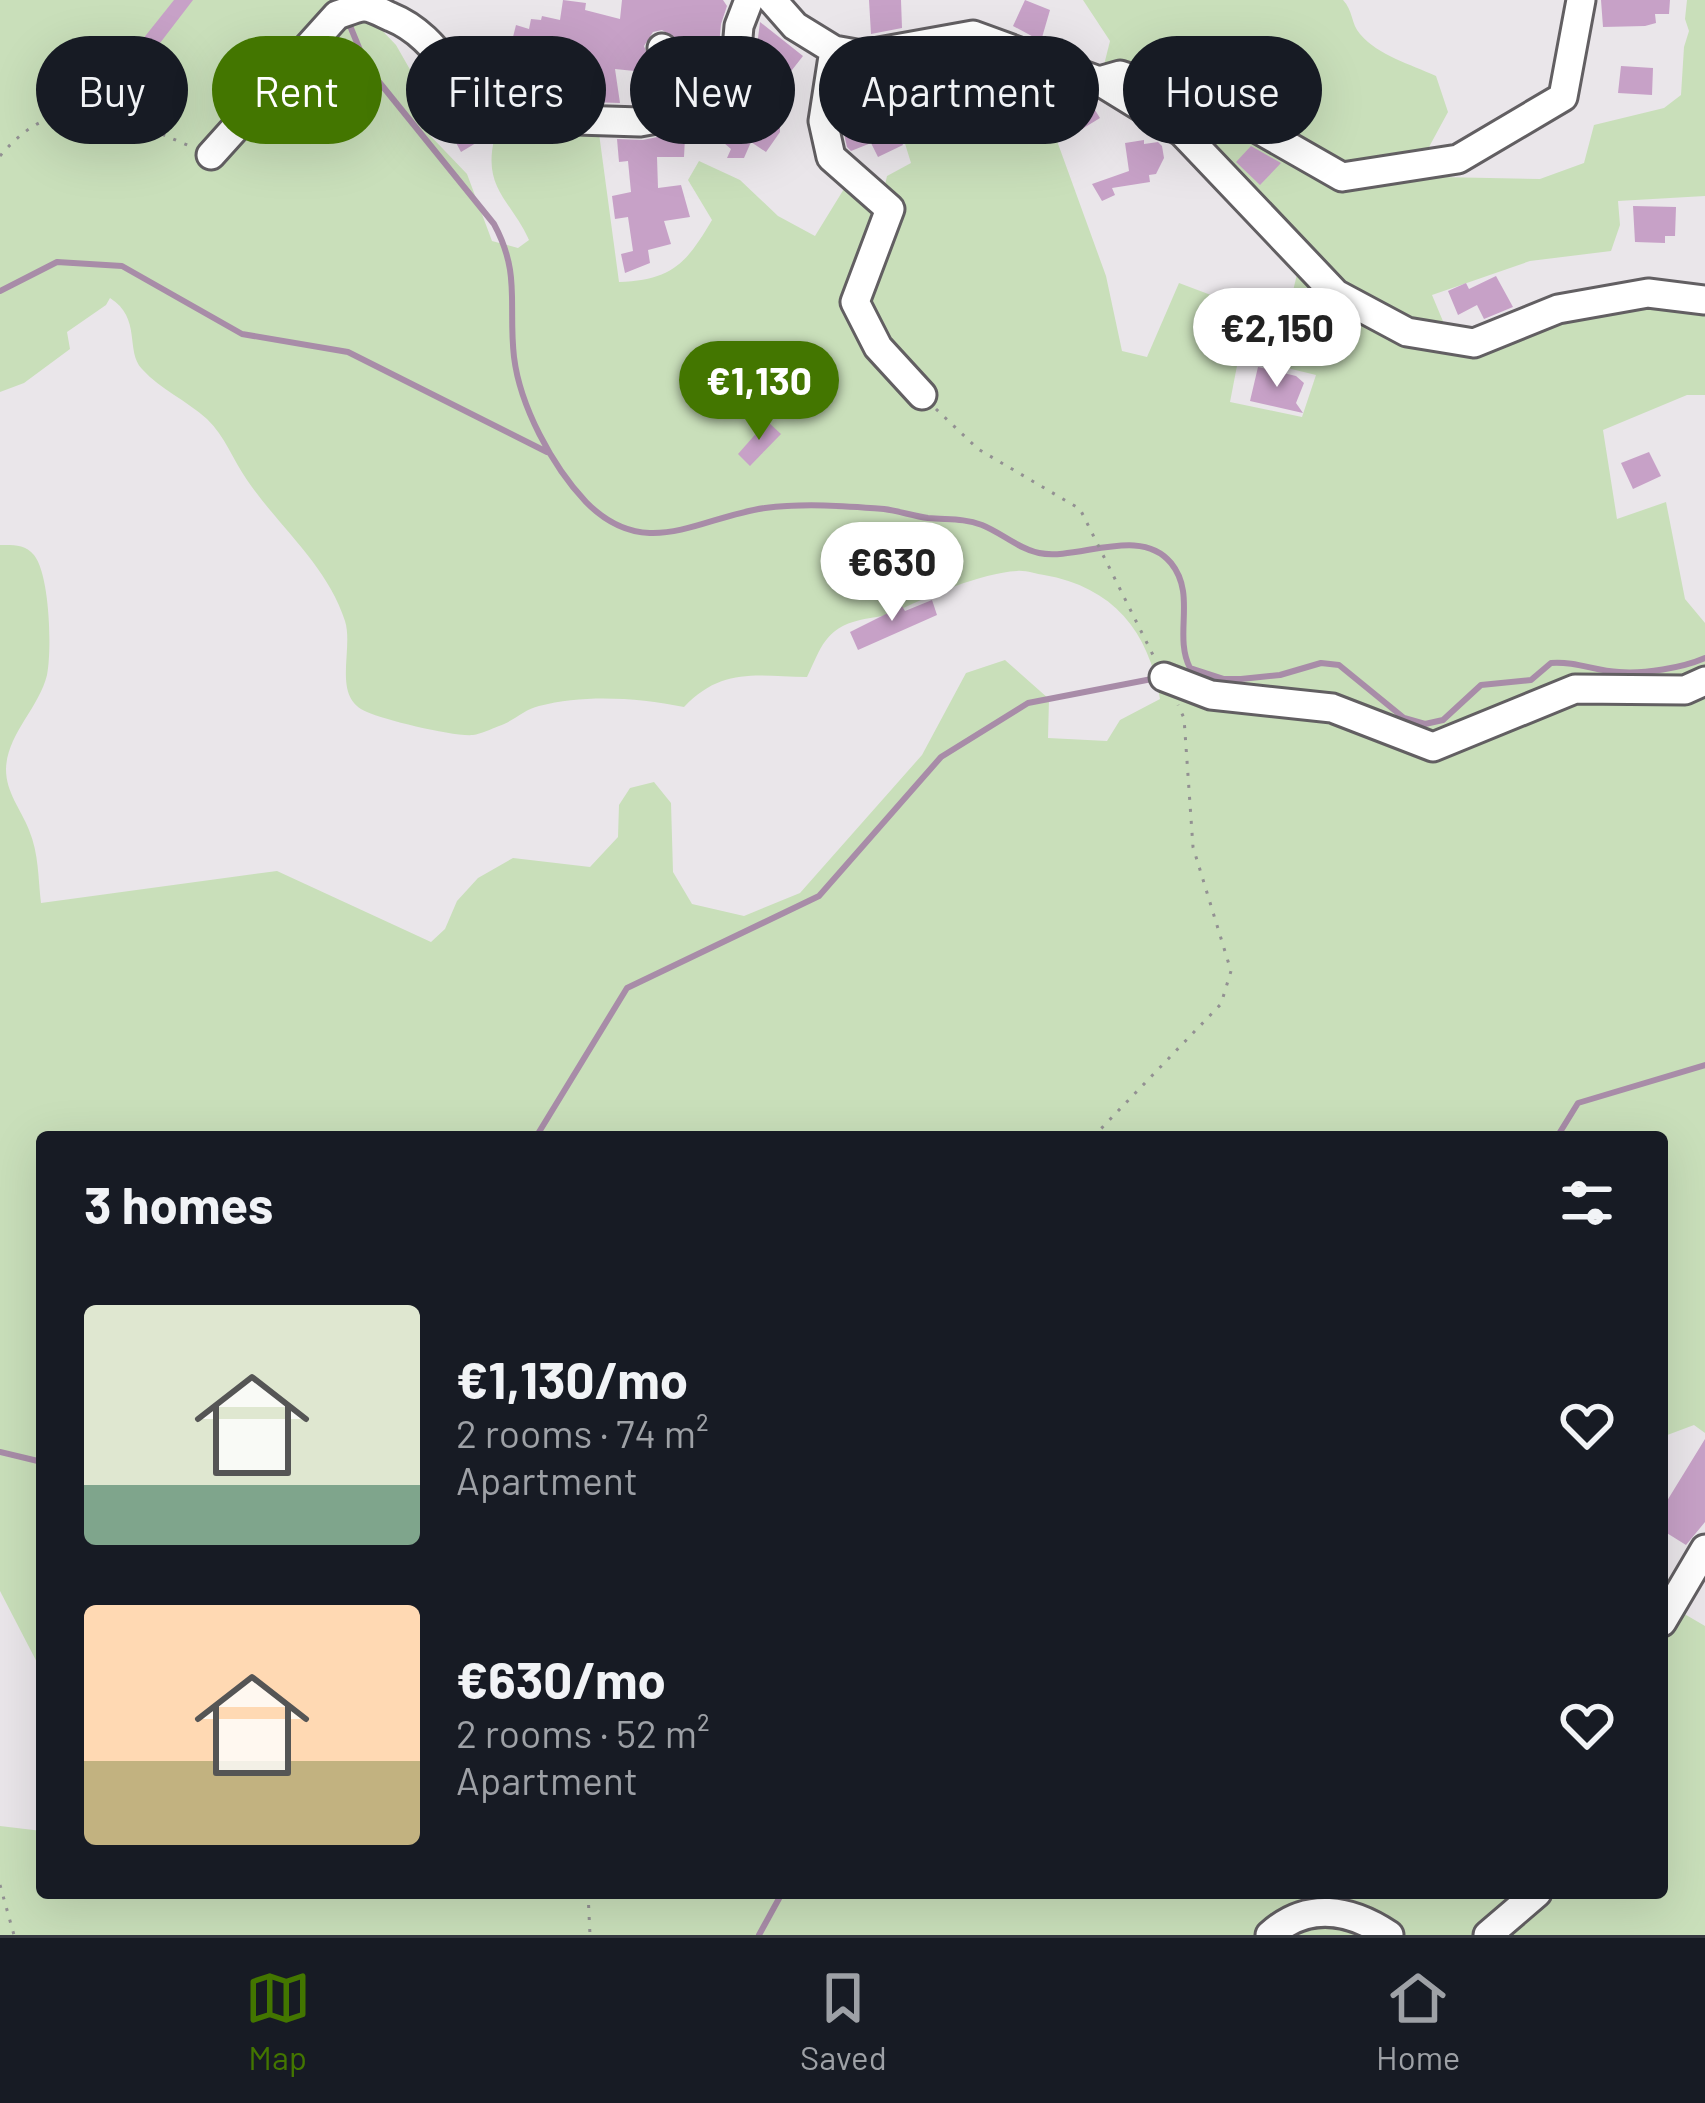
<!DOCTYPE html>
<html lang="en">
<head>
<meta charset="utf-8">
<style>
  body { margin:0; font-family:Barlow,sans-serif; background:#242831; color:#f1f3f6; height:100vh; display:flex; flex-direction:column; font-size:45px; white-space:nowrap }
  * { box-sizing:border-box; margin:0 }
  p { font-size:39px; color:#9ea1a6 }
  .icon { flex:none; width:66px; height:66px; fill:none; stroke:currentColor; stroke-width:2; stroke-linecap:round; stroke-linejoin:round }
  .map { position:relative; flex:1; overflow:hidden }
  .panel { position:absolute; left:36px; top:1131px; width:1632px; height:768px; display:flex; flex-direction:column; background:#171b24; border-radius:12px; box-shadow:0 12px 48px #0002 }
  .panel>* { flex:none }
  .top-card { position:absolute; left:36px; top:36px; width:1635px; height:108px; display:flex; gap:24px }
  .price { position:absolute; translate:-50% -102px; padding:0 27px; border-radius:42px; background:#fff; color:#222; font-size:39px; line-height:78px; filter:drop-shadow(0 3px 6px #0008) }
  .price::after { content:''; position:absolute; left:50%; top:72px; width:36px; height:27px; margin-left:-18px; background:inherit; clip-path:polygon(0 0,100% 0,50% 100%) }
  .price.on { background:#437600; color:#fff }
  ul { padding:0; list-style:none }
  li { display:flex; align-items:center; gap:36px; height:300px; padding:0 48px }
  li span { display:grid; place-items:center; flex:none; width:336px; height:240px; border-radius:12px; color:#555 }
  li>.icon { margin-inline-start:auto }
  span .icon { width:144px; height:144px; fill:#fffc; stroke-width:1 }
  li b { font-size:51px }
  h2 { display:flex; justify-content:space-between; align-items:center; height:144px; padding:0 48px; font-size:51px }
  .chip { padding:0 42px; border-radius:54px; background:#171b24; box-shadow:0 12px 48px #0002; font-size:42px; line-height:108px }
  .chip.on { background:#437600; color:#fff }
  .tab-bar { display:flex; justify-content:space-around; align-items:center; height:168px; border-top:3px solid #363941; background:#171b24; font-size:33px; color:#9ea1a6 }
  .tab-bar a { display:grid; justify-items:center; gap:6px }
  .tab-bar .on { color:#437600 }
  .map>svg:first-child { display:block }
  .green { fill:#c9dfba }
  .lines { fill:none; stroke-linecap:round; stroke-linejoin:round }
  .stream { stroke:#a88ca8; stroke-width:6 }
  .building { fill:#c7a1c7; fill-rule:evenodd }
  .minor-casing { stroke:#625f62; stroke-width:33 }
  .path { stroke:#929092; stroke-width:3; stroke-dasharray:3 9; stroke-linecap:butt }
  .minor { stroke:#fff; stroke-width:27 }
</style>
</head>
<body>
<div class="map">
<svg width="1705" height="1935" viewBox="0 0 1705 1935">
  <rect width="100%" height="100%" fill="#eae6ea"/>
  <path class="green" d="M 0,0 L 353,0 L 396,45 L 412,73 L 421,126 L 467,174 L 492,241 L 518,248 L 529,240 C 511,200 483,189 494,140 L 527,122 L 598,126 L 619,282 C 672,280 686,264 712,220 L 688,180 L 699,161 L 740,180 L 778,216 L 815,236 L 847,184 L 880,207 L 887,176 L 911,163 L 902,134 L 1040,94 L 1106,276 L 1122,351 L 1147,357 L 1179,283 L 1248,309 L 1230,402 L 1302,417 L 1316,375 L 1275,365 L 1300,262 L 1208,156 L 1100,81 L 1110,41 L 1083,0 L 1343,0 C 1353,10 1351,24 1360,34 C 1379,56 1410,64 1436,76 L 1448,112 L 1429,147 L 1398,159 L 1390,176 L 1540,179 L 1584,163 L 1594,125 L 1664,108 L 1681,95 L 1684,47 L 1689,31 L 1685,19 L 1687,0 L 1705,0 L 1705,196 L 1618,201 L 1620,225 L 1611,251 L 1530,261 L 1432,295 L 1450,338 L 1705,294 L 1705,395 L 1687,395 L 1603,430 L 1617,519 L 1666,502 L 1685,599 L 1705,623 L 1705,1433 L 1694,1425 L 1662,1437 L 1662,1137 L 42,1137 L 42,1672 L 0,1591 L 0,545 C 13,545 25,544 34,555 C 50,575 52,650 47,675 C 39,708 7,734 6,769 C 6,793 21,809 29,830 C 39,854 38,878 41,903 L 277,871 L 431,942 L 445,929 L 457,901 L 478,878 L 513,858 L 590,867 L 618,837 L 619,805 L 630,788 L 654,782 L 671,803 L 673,872 L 692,904 L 744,916 L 800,893 L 922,755 L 966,673 L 1005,660 L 1049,699 L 1048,738 L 1107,741 L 1120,720 L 1160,699 C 1149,631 1113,587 1044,575 C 1036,574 1025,570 1017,571 C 981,573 928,596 895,612 C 884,617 872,617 860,620 C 825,628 821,648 807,677 C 756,676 722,667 684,707 C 638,698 586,694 539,706 C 525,709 514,721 499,726 C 491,729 481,734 473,735 C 454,737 385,720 367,712 C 331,698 354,650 345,621 C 327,565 279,527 247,480 C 233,460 225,436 207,419 C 186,400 161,390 142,369 C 125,351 142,318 110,298 L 106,305 L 67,332 L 70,349 L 24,383 L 0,392 Z
    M 1669,1605 L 1705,1626 L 1705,1935 L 0,1935 L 0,1826 L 42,1831 L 42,1893 L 1662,1893 L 1662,1615 Z"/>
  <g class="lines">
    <path class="stream" d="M 348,21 L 367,67 L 494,224 C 521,274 508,304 514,357 C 520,406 552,466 586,502 C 646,563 699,517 765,508 C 804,503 845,506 884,509 C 899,511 913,516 928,518 C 948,520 963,518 982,525 C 1002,533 1017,548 1039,553 C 1078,561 1140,525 1171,563 C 1197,595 1173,635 1190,668 L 1224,679 L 1241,679 L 1280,675 L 1321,663 L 1339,665 L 1404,718 L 1425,724 L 1443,720 L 1481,685 L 1531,680 L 1551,663 C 1576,661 1595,671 1619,672 C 1644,674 1682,668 1705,658
      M 0,291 L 57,262 L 122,266 L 242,334 L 348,352 L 547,452
      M 536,1137 L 627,988 L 819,896 L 941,757 L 1028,703 L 1157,678
      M 1557,1137 L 1578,1103 L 1705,1065
      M 0,1452 L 42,1462
      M 759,1935 L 782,1893"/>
  </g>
  <path class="building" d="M 174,0 L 193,0 L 124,90 L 111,79 Z
    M 563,0 L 586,3 L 585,10 L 620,19 L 622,0 L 723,0 L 727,6 L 721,24 L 716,78 L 704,92 L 678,40 L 662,30 L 653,32 L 644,46 L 654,73 L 615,69 L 620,103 L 528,100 L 532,77 L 499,71 L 500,65 L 487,63 L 494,37 L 512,41 L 516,25 L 529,29 L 531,19 L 541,20 L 542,16 L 560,20 ZM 554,55 L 588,63 L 590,91 L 550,86 Z
    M 869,0 L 901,0 L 902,28 L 871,34 Z
    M 1025,0 L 1050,10 L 1041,41 L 1013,26 Z
    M 1601,0 L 1670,0 L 1669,14 L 1655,14 L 1656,23 L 1645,26 L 1603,27 Z
    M 760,22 L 803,56 L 781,84 L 786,87 L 770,120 L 780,127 L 780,132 L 766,152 L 751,142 L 744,158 L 727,158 L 731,149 L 717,137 L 685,138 L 684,157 L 657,157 L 658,188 L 681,185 L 690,217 L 664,221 L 671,244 L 648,250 L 650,263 L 625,273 L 621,254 L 633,251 L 628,217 L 615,219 L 612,196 L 631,192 L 628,161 L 619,162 L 617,139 L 643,140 L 729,122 L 752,87 Z
    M 968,54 L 971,66 L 982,64 L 987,82 L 946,92 L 945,84 L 927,93 L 911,68 L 884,74 L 887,92 L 880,92 L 903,145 L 878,157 L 871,143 L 851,151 L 847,147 L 841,120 L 849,71 L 865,73 Z
    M 1621,66 L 1653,68 L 1652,95 L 1618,93 Z
    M 1086,96 L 1100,118 L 1069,137 L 1055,112 Z
    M 458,104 L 481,140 L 461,152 L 440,113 Z
    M 1144,140 L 1144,144 L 1158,142 L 1162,146 L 1164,158 L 1156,174 L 1149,175 L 1150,182 L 1112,188 L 1115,195 L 1102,201 L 1092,184 L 1129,171 L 1125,143 Z
    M 1251,146 L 1281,163 L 1260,185 L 1236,162 Z
    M 1633,206 L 1676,207 L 1675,236 L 1665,236 L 1665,243 L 1635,242 Z
    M 1496,276 L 1513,307 L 1484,319 L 1477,305 L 1458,315 L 1448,291 L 1466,283 L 1469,289 Z
    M 1258,367 L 1296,376 L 1304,383 L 1296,403 L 1303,413 L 1250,401 Z
    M 767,421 L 781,434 L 750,466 L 738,454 Z
    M 1649,452 L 1661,476 L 1633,489 L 1621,463 Z
    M 932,600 L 937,615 L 858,650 L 850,632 L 902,606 L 905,611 Z
    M 1705,1439 L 1705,1522 L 1686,1545 L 1662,1530 L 1662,1509 Z"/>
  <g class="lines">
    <g class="minor-casing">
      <path id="minor" d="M 772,0 L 795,26 L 834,50 L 862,55 L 973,35 L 1099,81 L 1182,132 L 1336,294 L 1407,332 L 1474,343 L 1558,309 L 1648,293 L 1705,300
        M 662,48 L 693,111
        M 834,50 L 823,121 L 831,157 L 890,209 L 855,302 L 878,347 L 922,395
        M 1099,81 L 1120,75 L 1223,109 L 1342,177 L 1458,159 L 1563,97 L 1581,0
        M 211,155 L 337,15 C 344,13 357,7 364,7 C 372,7 384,14 391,17 C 446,39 458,102 513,118 L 640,122 L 718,108 L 734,84 L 739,26 L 749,0
        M 1164,677 L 1211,695 L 1332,708 L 1433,747 L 1575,689 L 1685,690 L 1705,681
        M 1662,1622 L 1705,1549
        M 1270,1935 C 1307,1901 1350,1909 1389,1935
        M 1488,1935 L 1537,1893"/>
    </g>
    <path class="path" d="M 0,156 C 61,84 118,116 192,147
      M 936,409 L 978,449 L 1080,509 L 1155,659
      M 1093,1137 L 1221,1004 L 1231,971 L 1193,847 L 1184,718 L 1178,705
      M 0,1885 L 14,1935
      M 588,1893 L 590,1935"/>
    <use href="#minor" class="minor"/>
  </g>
</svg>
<b class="price" style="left:1277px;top:390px">€2,150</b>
<b class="price on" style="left:759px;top:443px">€1,130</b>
<b class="price" style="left:892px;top:624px">€630</b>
<div class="top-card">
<a class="chip">Buy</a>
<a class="chip on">Rent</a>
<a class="chip">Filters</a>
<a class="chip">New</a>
<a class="chip">Apartment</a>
<a class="chip">House</a>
</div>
<section class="panel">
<h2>3 homes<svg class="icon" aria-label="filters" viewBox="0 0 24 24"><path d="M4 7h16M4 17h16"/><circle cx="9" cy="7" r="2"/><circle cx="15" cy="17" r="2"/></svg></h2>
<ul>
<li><span style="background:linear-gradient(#dfe7d0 75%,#7fa58c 0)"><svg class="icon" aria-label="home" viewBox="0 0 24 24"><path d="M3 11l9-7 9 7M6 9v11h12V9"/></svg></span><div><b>€1,130/mo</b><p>2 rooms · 74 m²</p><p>Apartment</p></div><svg class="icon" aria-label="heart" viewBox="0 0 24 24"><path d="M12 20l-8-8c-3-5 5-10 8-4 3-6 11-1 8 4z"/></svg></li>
<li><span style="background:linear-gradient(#ffd9b3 65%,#c2b280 0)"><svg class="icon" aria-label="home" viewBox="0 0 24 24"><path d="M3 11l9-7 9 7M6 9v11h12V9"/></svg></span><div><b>€630/mo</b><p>2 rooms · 52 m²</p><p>Apartment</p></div><svg class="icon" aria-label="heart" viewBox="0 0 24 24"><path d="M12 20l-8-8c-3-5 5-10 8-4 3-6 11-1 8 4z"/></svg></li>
</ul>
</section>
</div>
<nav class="tab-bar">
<a class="on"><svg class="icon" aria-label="map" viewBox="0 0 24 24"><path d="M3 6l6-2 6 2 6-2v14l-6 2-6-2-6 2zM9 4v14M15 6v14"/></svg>Map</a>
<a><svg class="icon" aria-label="saved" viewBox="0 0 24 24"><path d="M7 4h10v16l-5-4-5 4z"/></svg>Saved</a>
<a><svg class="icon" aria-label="home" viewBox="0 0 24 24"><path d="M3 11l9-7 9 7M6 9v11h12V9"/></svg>Home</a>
</nav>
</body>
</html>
